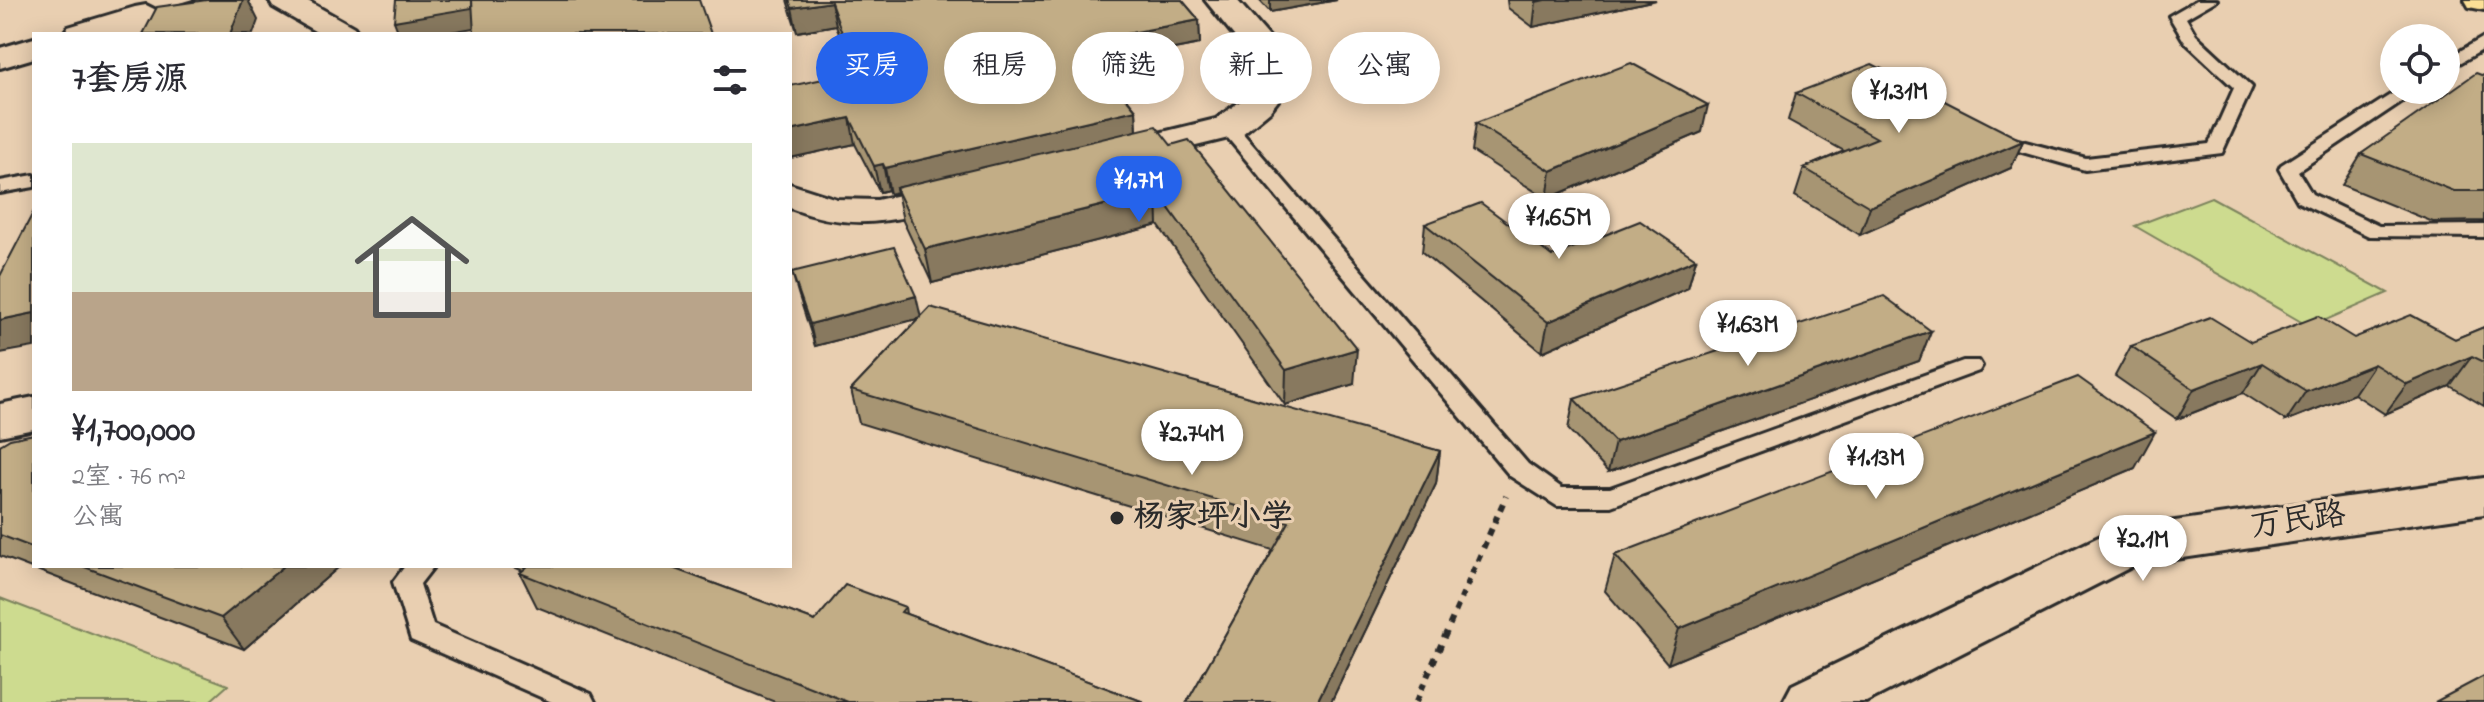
<!DOCTYPE html>
<html lang="zh">
<head>
<meta charset="utf-8">
<style>
  body { margin:0; font-family:"Indie Flower","LXGW WenKai TC",sans-serif; background:#f7f7f7; color:#2b2b33; height:100vh; display:flex; flex-direction:column; font-size:30px; white-space:nowrap }
  * { box-sizing:border-box; margin:0 }
  p { font-size:26px; color:#7c7c81 }
  .icon { flex:none; width:44px; height:44px; fill:none; stroke:currentColor; stroke-width:2; stroke-linecap:round; stroke-linejoin:round }
  .map { position:relative; flex:1; overflow:hidden }
  .details { position:absolute; left:32px; top:32px; width:760px; height:536px; display:flex; flex-direction:column; background:#fff; border-radius:0px; box-shadow:0 4px 20px #0003 }
  .details>* { flex:none }
  .guide { position:absolute; left:816px; top:32px; width:760px; height:72px; display:flex; gap:16px }
  .controls { position:absolute; left:2380px; top:24px; display:grid; gap:16px }
  .controls a { display:grid; place-items:center; width:80px; height:80px; border-radius:50%; background:#fff; box-shadow:0 4px 20px #0003; font-size:40px }
  .price { position:absolute; translate:-50% -68px; padding:0 18px; border-radius:28px; background:#fff; color:#222; font-size:26px; line-height:52px; filter:drop-shadow(0 2px 4px #0008) }
  .price::after { content:''; position:absolute; left:50%; top:48px; width:24px; height:18px; margin-left:-12px; background:inherit; clip-path:polygon(0 0,100% 0,50% 100%) }
  .price.current { background:#2563eb; color:#fff }
  ul { padding:0; list-style:none }
  li { display:grid; align-content:center; gap:16px; height:424px; padding:0 40px }
  li span { display:grid; place-items:center; height:248px; border-radius:0px; color:#555 }
  li>.icon { margin-inline-start:auto }
  span .icon { width:144px; height:144px; fill:#fffc; stroke-width:1 }
  li b { font-size:34px }
  h2 { display:flex; justify-content:space-between; align-items:center; height:96px; padding:0 40px; font-size:34px }
  .chip { padding:0 28px; border-radius:36px; background:#fff; box-shadow:0 4px 20px #0003; font-size:28px; line-height:72px }
  .chip.current { background:#2563eb; color:#fff }
  .map>svg:first-child { display:block }
  .green { fill:#cddb8f; stroke:#7c835d; stroke-width:2 }
  .lines { fill:none; stroke-linecap:round; stroke-linejoin:round }
  .lane-casing { stroke:#2b2b2b; stroke-width:6 }
  .street-casing { stroke:#2b2b2b; stroke-width:6 }
  .secondary-casing { stroke:#2b2b2b; stroke-width:6 }
  .primary-casing { stroke:#2b2b2b; stroke-width:6 }
  .path { stroke:#2b2b2b; stroke-width:6; stroke-dasharray:7 7; stroke-linecap:butt }
  .lane { fill:#e9cfb1; fill-rule:evenodd }
  .street { fill:#e9cfb1; fill-rule:evenodd }
  .secondary { fill:#e9cfb1; fill-rule:evenodd }
  .primary { fill:#fbdf96; fill-rule:evenodd }
  .wall { fill:#a79573; stroke:#2b2b2b; stroke-width:2 }
  .shaded-wall { fill:#88795e; stroke:#2b2b2b; stroke-width:2 }
  .building { fill:#c2ad86; stroke:#2b2b2b; stroke-width:2 }
  .poi-dot { fill:#2b2b2b; stroke:#e9cfb1; stroke-width:3 }
  .labels { text-anchor:middle; dominant-baseline:central; stroke-width:6; stroke-linejoin:round; paint-order:stroke }
  .poi-label { font-size:32px; font-weight:bold; fill:#2b2b2b; stroke:#e9cfb1; text-anchor:start }
  .street-label { font-size:32px; fill:#2b2b2b; stroke:#e9cfb1 }
</style>
</head>
<body>
<div class="map">
<svg width="2484" height="702" viewBox="0 0 2484 702">
  <rect width="100%" height="100%" fill="#e9cfb1"/>
  <filter id="ink" filterUnits="userSpaceOnUse"><feTurbulence type="fractalNoise" baseFrequency=".0125" numOctaves="2"/><feDisplacementMap in="SourceGraphic" scale="16" xChannelSelector="R" yChannelSelector="G"/><feConvolveMatrix kernelMatrix="1 2 1 2 8 2 1 2 1" color-interpolation-filters="sRGB"/></filter>
  <g filter="url(#ink)">
    <path class="green" d="M 2211,197 L 2388,293 L 2310,327 L 2135,226 Z
      M 0,598 L 228,685 L 209,702 L 0,702 Z"/>
    <g class="lines">
      <g class="lane-casing">
        <path id="lane" d="M 2197,0 L 2217,0 L 2186,18 L 2196,35 L 2252,87 L 2222,153 L 2085,170 L 2008,148 L 2005,144 L 2014,139 L 2086,158 L 2209,144 L 2234,88 L 2184,41 L 2169,16 Z
          M 2484,37 L 2484,49 L 2446,71 L 2446,59 Z
          M 2398,90 L 2419,90 L 2298,171 L 2312,194 L 2379,226 L 2484,225 L 2484,237 L 2369,236 L 2298,202 L 2279,169 L 2281,165 Z
          M 1228,122 L 1234,123 L 1528,464 L 1562,488 L 1610,488 L 1963,361 L 1979,361 L 1982,366 L 1979,371 L 1611,506 L 1557,506 L 1510,476 L 1222,131 L 1222,123 Z
          M 34,175 L 34,187 L 0,193 L 0,181 Z
          M 405,566 L 434,566 L 420,584 L 433,625 L 591,694 L 595,702 L 552,702 L 411,640 L 393,582 Z"/>
      </g>
      <g class="street-casing">
        <path id="street" d="M 269,0 L 306,0 L 354,27 L 359,34 L 320,34 L 273,7 Z
          M 1205,0 L 1237,0 L 1284,54 L 1294,80 L 1270,111 L 1241,135 L 1110,167 L 1097,164 L 1092,156 L 1097,148 L 1216,119 L 1246,97 L 1260,79 L 1256,63 Z
          M 958,182 L 971,185 L 977,193 L 971,201 C 903,218 859,235 790,208 L 790,184 L 837,199 L 877,200 Z
          M 34,397 L 34,429 L 0,436 L 0,404 Z
          M 2484,478 L 2484,514 L 2135,565 L 1866,702 L 1783,702 L 1792,685 L 2107,533 L 2125,528 Z"/>
      </g>
      <g class="secondary-casing">
        <path id="secondary" d="M 199,0 L 247,0 L 243,7 L 153,34 L 63,34 L 68,27 L 135,7 L 146,5 L 160,12 Z
          M 34,38 L 34,58 L 0,68 L 0,48 Z"/>
      </g>
      <g class="primary-casing">
        <path id="primary" d="M 2465,0 L 2484,0 L 2484,10 L 2469,7 Z"/>
      </g>
      <path class="path" d="M 1416,702 L 1506,496"/>
      <use href="#lane" class="lane"/>
      <use href="#street" class="street"/>
      <use href="#secondary" class="secondary"/>
      <use href="#primary" class="primary"/>
    </g>
    <path class="wall" d="M 787,0 L 1182,0 L 1199,20 L 1200,44 L 1129,58 L 1135,67 L 1137,92 L 1123,94 L 1136,110 L 1137,131 L 1354,384 L 1285,405 L 1158,225 L 932,283 L 903,221 L 897,192 L 890,194 L 888,190 L 880,192 L 855,144 L 790,158 L 852,73 L 836,25 L 797,32 Z
      M 1259,0 L 1337,0 L 1270,12 Z
      M 1507,0 L 1656,0 L 1533,27 L 1508,8 Z
      M 2484,76 L 2484,221 L 2433,222 L 2342,185 L 2361,154 Z
      M 1796,93 L 2023,141 L 2011,168 L 1860,235 L 1795,196 L 1804,168 L 1844,151 L 1788,120 Z
      M 1476,123 L 1702,132 L 1547,199 L 1472,151 Z
      M 1425,224 L 1552,256 L 1696,259 L 1688,288 L 1542,352 L 1422,252 Z
      M 792,272 L 920,317 L 1440,451 L 1436,484 L 1331,702 L 1187,702 L 1273,550 L 859,423 L 851,390 L 919,318 L 815,346 L 798,293 Z
      M 2484,327 L 2484,406 L 2450,386 L 2385,414 L 2354,394 L 2286,421 L 2243,393 L 2177,419 L 2115,376 L 2131,346 L 2251,342 L 2455,339 Z
      M 1931,331 L 1919,361 L 1608,472 L 1568,429 L 1574,399 Z
      M 34,434 L 34,566 L 340,566 L 244,649 L 0,556 L 0,445 Z
      M 2135,468 L 1668,664 L 1605,591 L 1615,555 Z
      M 512,566 L 667,566 L 815,621 L 905,607 L 906,614 L 1144,702 L 775,702 L 537,607 L 520,573 L 523,571 Z"/>
    <path class="shaded-wall" d="M 243,0 L 248,0 L 258,20 L 253,34 L 230,34 Z
      M 472,0 L 479,27 L 439,34 L 399,34 L 394,21 Z
      M 1270,0 L 1337,0 L 1270,12 Z
      M 1545,0 L 1656,0 L 1533,27 L 1536,2 Z
      M 831,2 L 836,25 L 797,32 L 792,8 Z
      M 1199,20 L 1200,44 L 1116,60 L 1115,36 Z
      M 1135,67 L 1137,92 L 1106,97 L 1105,73 Z
      M 1708,105 L 1702,132 L 1547,199 L 1551,171 Z
      M 1136,110 L 1137,135 L 896,188 L 897,192 L 890,194 L 885,168 Z
      M 850,118 L 855,144 L 790,158 L 790,131 Z
      M 2023,141 L 2011,168 L 1860,235 L 1870,207 Z
      M 883,164 L 888,190 L 880,192 L 874,166 Z
      M 1157,192 L 1158,225 L 932,283 L 925,249 Z
      M 1696,259 L 1688,288 L 1542,352 L 1548,322 Z
      M 916,296 L 921,318 L 815,346 L 810,324 Z
      M 34,313 L 34,347 L 0,353 L 0,320 Z
      M 1931,331 L 1919,361 L 1608,472 L 1615,442 Z
      M 1357,349 L 1354,384 L 1285,405 L 1286,370 Z
      M 2472,356 L 2450,386 L 2385,414 L 2407,384 Z
      M 2262,363 L 2243,393 L 2177,419 L 2194,389 Z
      M 2374,364 L 2354,394 L 2286,421 L 2306,391 Z
      M 2155,432 L 2135,468 L 1668,664 L 1679,629 Z
      M 1440,451 L 1436,484 L 1331,702 L 1317,702 Z
      M 284,566 L 340,566 L 244,649 L 221,618 Z"/>
    <path class="building" d="M 207,0 L 243,0 L 230,34 L 143,34 L 157,7 Z
      M 396,0 L 472,0 L 472,8 L 394,21 Z
      M 472,0 L 699,0 L 711,34 L 474,34 Z
      M 789,0 L 1182,0 L 1199,20 L 1115,36 L 1135,67 L 1105,73 L 1136,110 L 885,168 L 883,164 L 874,166 L 850,118 L 790,131 L 790,86 L 856,72 L 831,2 L 792,8 Z
      M 1631,63 L 1708,105 L 1551,171 L 1476,123 Z
      M 1872,64 L 2023,141 L 1870,207 L 1804,168 L 1877,138 L 1796,93 Z
      M 2476,73 L 2484,76 L 2484,191 L 2454,191 L 2361,154 Z
      M 1156,126 L 1171,145 L 1189,140 L 1357,349 L 1286,370 L 1157,192 L 925,249 L 896,188 Z
      M 1481,203 L 1552,256 L 1640,221 L 1696,259 L 1548,322 L 1425,224 Z
      M 34,211 L 34,313 L 0,320 L 0,276 Z
      M 894,247 L 916,296 L 810,324 L 792,272 Z
      M 1884,296 L 1931,331 L 1615,442 L 1574,399 Z
      M 930,307 L 1440,451 L 1317,702 L 1187,702 L 1289,522 L 851,390 Z
      M 2411,315 L 2455,339 L 2484,327 L 2484,362 L 2472,356 L 2407,384 L 2374,364 L 2306,391 L 2262,363 L 2194,389 L 2131,346 L 2210,317 L 2251,342 L 2318,316 L 2354,338 Z
      M 2078,377 L 2155,432 L 1679,629 L 1615,555 Z
      M 34,434 L 34,548 L 0,535 L 0,445 L 10,439 Z
      M 82,566 L 284,566 L 221,618 Z
      M 528,566 L 667,566 L 815,621 L 845,585 L 905,607 L 901,612 L 1144,702 L 848,702 L 520,573 Z
      M 2484,676 L 2484,702 L 2435,702 Z"/>
  </g>
  <circle class="poi-dot" cx="1117" cy="518" r="8"/>
  <g class="labels">
    <g class="poi-label">
      <text x="1133" y="518">杨家坪小学</text>
    </g>
    <g class="street-label">
      <text transform="translate(2298 522) rotate(-8)">万民路</text>
    </g>
  </g>
</svg>
<div class="controls">
<a><svg class="icon" aria-label="locate" viewBox="0 0 24 24"><circle cx="12" cy="12" r="6"/><path d="M12 2v4M12 18v4M2 12h4M18 12h4"/></svg></a>
</div>
<b class="price" style="left:1899px;top:135px">¥1.31M</b>
<b class="price current" style="left:1139px;top:224px">¥1.7M</b>
<b class="price" style="left:1559px;top:261px">¥1.65M</b>
<b class="price" style="left:1748px;top:368px">¥1.63M</b>
<b class="price" style="left:1192px;top:477px">¥2.74M</b>
<b class="price" style="left:1876px;top:501px">¥1.13M</b>
<b class="price" style="left:2143px;top:583px">¥2.1M</b>
<div class="guide">
<a class="chip current">买房</a>
<a class="chip">租房</a>
<a class="chip">筛选</a>
<a class="chip">新上</a>
<a class="chip">公寓</a>
</div>
<section class="details">
<h2>7套房源<svg class="icon" aria-label="filters" viewBox="0 0 24 24"><path d="M4 7h16M4 17h16"/><circle cx="9" cy="7" r="2"/><circle cx="15" cy="17" r="2"/></svg></h2>
<ul>
<li><span style="background:linear-gradient(#dfe7d0 60%,#b9a48a 0)"><svg class="icon" aria-label="home" viewBox="0 0 24 24"><path d="M3 11l9-7 9 7M6 9v11h12V9"/></svg></span><div><b>¥1,700,000</b><p>2室 · 76 m²</p><p>公寓</p></div></li>
</ul>
</section>
</div>
</body>
</html>
